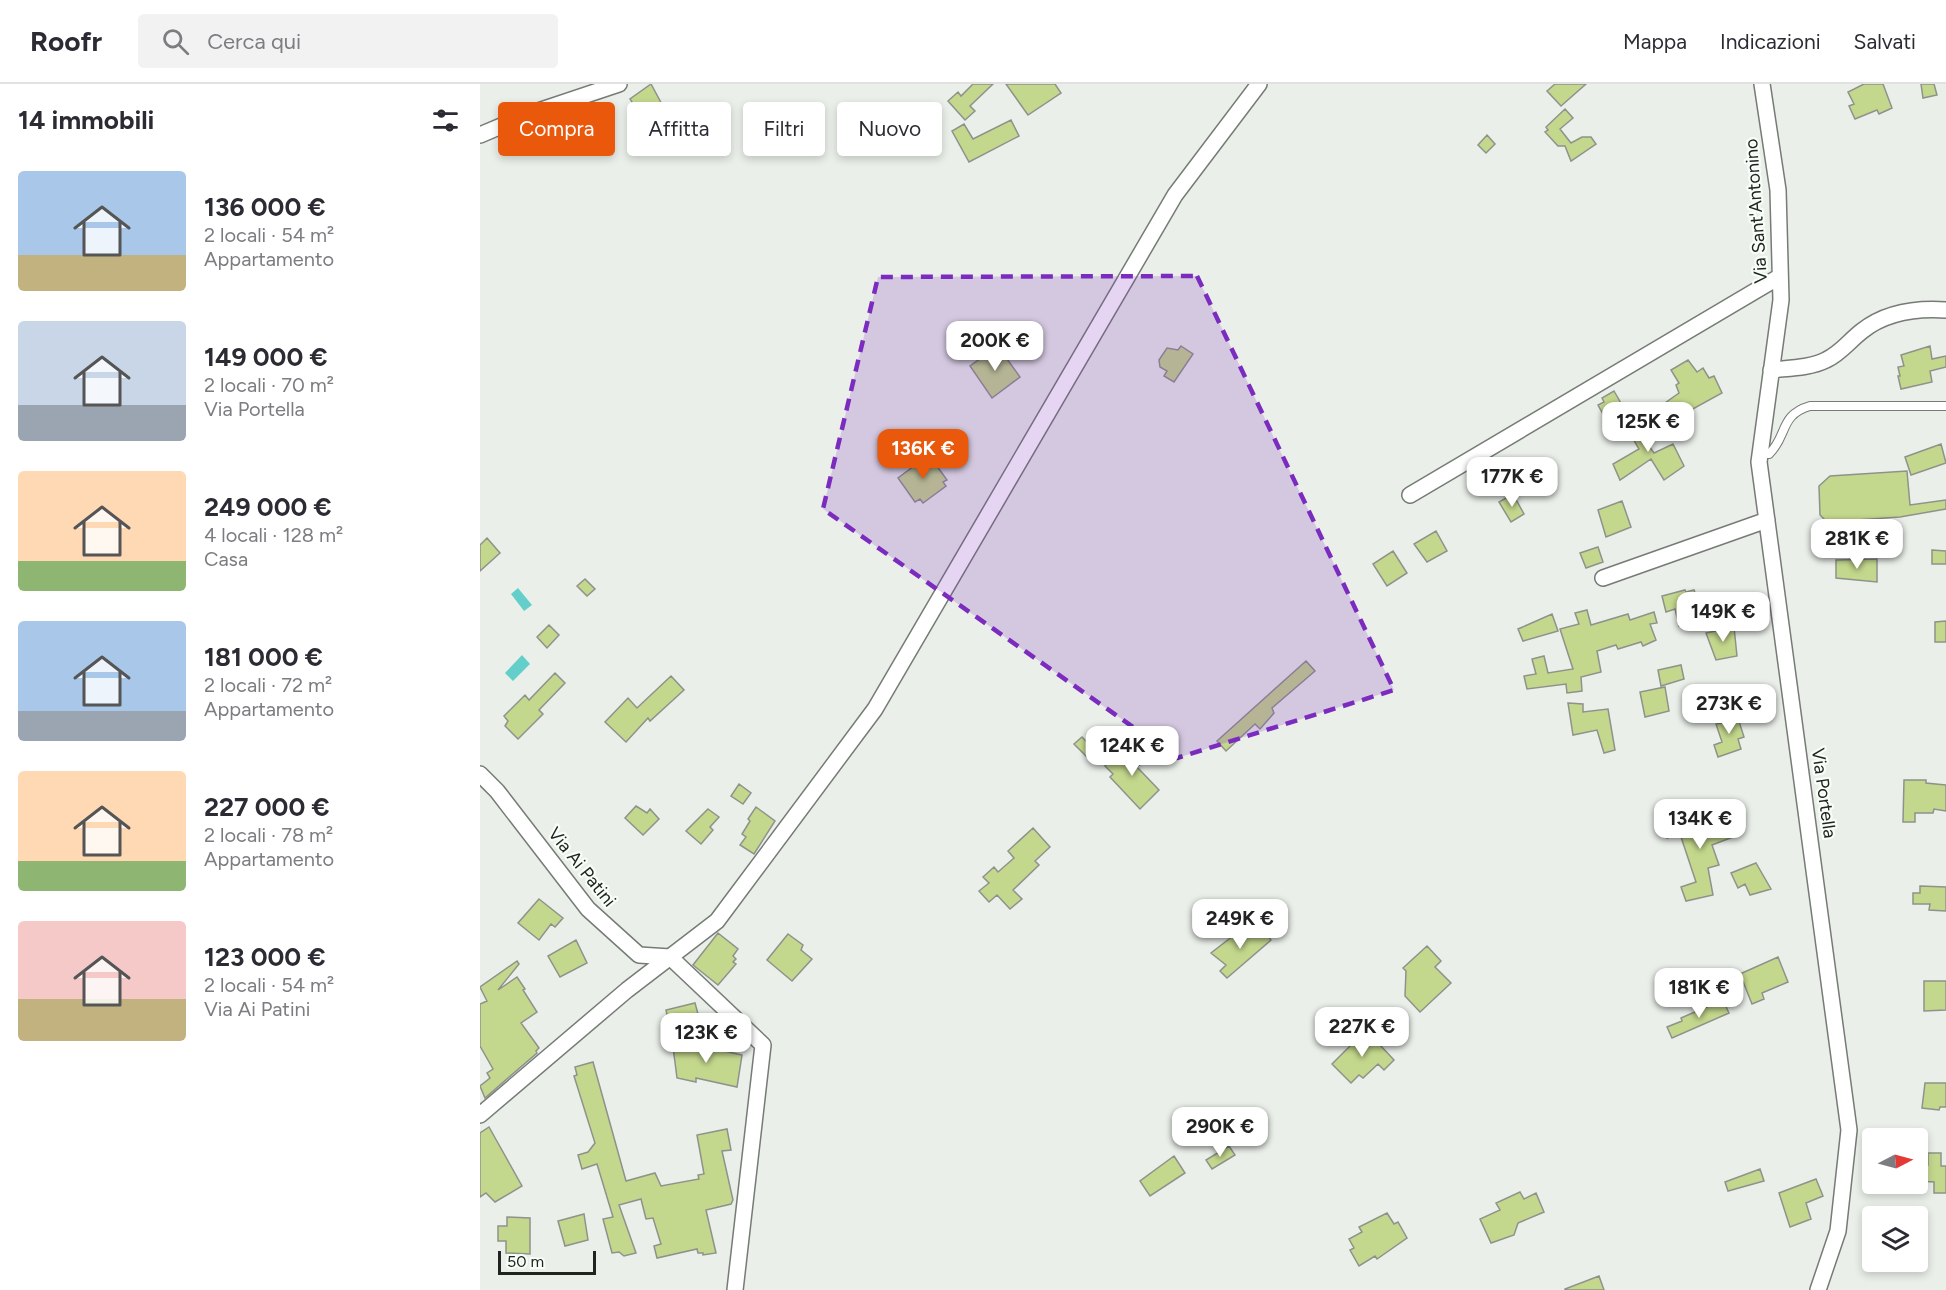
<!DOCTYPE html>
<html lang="it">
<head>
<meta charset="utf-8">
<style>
  body { margin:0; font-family:Figtree,sans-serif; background:#f2f2f3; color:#2b2b33; height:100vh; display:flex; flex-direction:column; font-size:22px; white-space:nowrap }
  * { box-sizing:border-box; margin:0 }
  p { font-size:20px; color:#7c7c81 }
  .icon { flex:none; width:33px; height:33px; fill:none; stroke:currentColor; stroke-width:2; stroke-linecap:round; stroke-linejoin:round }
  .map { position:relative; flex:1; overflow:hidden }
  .side { display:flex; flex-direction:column; background:#fff; width:480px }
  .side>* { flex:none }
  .top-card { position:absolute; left:18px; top:18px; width:570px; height:54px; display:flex; gap:12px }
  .needle { width:39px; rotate:84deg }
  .controls { position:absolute; left:1382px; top:1044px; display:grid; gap:12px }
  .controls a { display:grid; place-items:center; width:66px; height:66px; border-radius:6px; background:#fff; box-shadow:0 3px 9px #0003; font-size:30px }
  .scale { position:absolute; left:18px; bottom:15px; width:98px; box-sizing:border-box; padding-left:6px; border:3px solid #212320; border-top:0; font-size:16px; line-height:21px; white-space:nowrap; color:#212320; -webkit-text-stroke:4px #f7fdf7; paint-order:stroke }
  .price { position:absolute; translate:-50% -51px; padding:0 14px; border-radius:12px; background:#fff; color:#222; font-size:20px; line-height:39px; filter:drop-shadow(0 2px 3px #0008) }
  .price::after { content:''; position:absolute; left:50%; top:36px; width:18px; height:14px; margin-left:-9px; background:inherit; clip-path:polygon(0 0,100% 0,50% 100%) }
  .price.current { background:#ea580c; color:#fff }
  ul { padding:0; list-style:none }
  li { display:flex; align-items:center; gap:18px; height:150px; padding:0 18px }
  li span { display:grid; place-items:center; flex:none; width:168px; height:120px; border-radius:6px; color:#555 }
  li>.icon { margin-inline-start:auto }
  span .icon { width:72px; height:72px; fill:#fffc; stroke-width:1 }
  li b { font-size:26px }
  h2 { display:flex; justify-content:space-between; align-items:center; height:72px; padding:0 18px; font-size:26px }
  .tag { padding:0 21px; border-radius:6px; background:#fff; box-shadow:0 3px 9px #0003; font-size:21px; line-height:54px }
  .tag.current { background:#ea580c; color:#fff }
  header { display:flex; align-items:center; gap:36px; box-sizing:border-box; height:84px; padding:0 30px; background:#fff; border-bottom:2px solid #e1e1e2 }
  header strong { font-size:28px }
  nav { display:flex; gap:33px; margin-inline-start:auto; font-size:21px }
  .search { width:420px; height:54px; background:#f2f2f3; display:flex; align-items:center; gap:15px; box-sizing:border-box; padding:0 21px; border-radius:6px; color:#7c7c81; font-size:22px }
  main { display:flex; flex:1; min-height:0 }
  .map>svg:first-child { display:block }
  .water { fill:#64cfca }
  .building { fill:#c4d88d; stroke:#8f928b; stroke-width:1.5 }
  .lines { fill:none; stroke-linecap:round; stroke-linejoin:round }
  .lane-casing { stroke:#767b76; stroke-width:10 }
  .street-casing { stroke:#767b76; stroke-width:18 }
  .lane { stroke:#fff; stroke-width:8 }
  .street { stroke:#fff; stroke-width:15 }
  .marked { fill:#7b2cbf; fill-opacity:0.2; stroke:#7b2cbf; stroke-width:4.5; stroke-dasharray:12 8; stroke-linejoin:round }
  .labels { text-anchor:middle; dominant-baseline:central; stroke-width:4.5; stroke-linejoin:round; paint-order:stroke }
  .street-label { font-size:18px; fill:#212320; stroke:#f7fdf7 }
</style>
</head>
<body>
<header>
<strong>Roofr</strong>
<div class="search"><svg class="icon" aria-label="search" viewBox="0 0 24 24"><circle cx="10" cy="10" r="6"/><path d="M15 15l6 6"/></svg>Cerca qui</div>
<nav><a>Mappa</a><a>Indicazioni</a><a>Salvati</a></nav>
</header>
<main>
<section class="side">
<h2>14 immobili<svg class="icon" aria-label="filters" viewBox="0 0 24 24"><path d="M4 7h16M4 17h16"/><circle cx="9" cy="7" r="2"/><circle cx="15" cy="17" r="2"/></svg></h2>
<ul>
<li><span style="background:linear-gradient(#a9c7e8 70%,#c2b280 0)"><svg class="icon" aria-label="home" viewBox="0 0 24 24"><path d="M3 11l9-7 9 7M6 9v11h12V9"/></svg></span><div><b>136 000 €</b><p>2 locali · 54 m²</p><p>Appartamento</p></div></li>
<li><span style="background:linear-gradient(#c9d6e8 70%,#9aa5b1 0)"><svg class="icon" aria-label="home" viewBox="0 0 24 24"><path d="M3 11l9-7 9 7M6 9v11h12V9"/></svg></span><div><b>149 000 €</b><p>2 locali · 70 m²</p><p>Via Portella</p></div></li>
<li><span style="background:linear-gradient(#ffd9b3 75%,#8fb573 0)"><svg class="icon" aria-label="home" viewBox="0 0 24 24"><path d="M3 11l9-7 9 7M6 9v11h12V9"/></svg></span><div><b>249 000 €</b><p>4 locali · 128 m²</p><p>Casa</p></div></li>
<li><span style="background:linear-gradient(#a9c7e8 75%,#9aa5b1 0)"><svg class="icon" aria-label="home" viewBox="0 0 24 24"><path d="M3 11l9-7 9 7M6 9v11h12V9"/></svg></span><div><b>181 000 €</b><p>2 locali · 72 m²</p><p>Appartamento</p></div></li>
<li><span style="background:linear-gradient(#ffd9b3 75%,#8fb573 0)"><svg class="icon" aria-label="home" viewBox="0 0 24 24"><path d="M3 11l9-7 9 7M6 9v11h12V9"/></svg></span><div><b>227 000 €</b><p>2 locali · 78 m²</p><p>Appartamento</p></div></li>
<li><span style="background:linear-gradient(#f6c9c9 65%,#c2b280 0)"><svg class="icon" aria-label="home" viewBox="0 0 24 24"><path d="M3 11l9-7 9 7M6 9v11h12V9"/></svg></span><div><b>123 000 €</b><p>2 locali · 54 m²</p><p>Via Ai Patini</p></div></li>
</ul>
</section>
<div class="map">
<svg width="1466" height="1206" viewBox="0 0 1466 1206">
  <rect width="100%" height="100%" fill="#eaefe9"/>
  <path class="water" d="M 38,504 L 52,521 L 44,527 L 31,510 Z
    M 42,571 L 50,580 L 33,597 L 25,589 Z"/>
  <path class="building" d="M 171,0 L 185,26 L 171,36 L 166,29 L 161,32 L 150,15 Z
    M 493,0 L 513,0 L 490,22 L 495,27 L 485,36 L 468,17 L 478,8 L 481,12 Z
    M 526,0 L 575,0 L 581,9 L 548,31 Z
    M 1075,0 L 1106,0 L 1081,22 L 1067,7 Z
    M 1384,0 L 1403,0 L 1412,24 L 1399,30 L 1397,26 L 1375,35 L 1369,22 L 1374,20 L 1368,8 Z
    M 1441,0 L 1454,0 L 1457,11 L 1443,14 Z
    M 1085,25 L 1093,34 L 1080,45 L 1091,59 L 1102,53 L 1111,53 L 1116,60 L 1091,77 L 1085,62 L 1078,62 L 1065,48 L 1068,46 L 1066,43 Z
    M 531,36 L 539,52 L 489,78 L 472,47 L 484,40 L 493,55 Z
    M 1007,51 L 1015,60 L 1006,69 L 998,61 Z
    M 701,262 L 713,270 L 694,298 L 684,292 L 687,287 L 680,283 L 679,276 L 687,264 L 698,266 Z
    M 1450,262 L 1452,275 L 1466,272 L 1466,283 L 1450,287 L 1452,298 L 1421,305 L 1418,292 L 1420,292 L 1418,283 L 1424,282 L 1421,271 Z
    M 515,264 L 519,270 L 522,268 L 540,293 L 512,314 L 490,282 Z
    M 1208,276 L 1217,288 L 1223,284 L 1229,294 L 1234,292 L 1242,309 L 1211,326 L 1209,322 L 1192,330 L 1185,319 L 1199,309 L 1196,301 L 1199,299 L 1191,286 Z
    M 1134,307 L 1142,321 L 1124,332 L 1118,321 L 1124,318 L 1122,314 Z
    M 1173,332 L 1179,343 L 1162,352 L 1174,369 L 1193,360 L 1204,382 L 1184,396 L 1171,375 L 1140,396 L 1133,380 L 1159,365 L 1145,341 L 1151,337 L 1155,342 Z
    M 1461,360 L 1466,379 L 1431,391 L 1425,373 Z
    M 449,371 L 467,396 L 463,398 L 466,402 L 443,419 L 440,415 L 435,418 L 418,394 Z
    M 1427,387 L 1430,421 L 1466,416 L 1466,425 L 1420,433 L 1347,438 L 1340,431 L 1339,402 L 1350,392 Z
    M 1033,410 L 1044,430 L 1031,438 L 1019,418 Z
    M 1142,417 L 1151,443 L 1126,453 L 1118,426 Z
    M 956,447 L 967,467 L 947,478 L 934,460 Z
    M 7,454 L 20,469 L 0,487 L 0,461 Z
    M 1118,463 L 1123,478 L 1106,484 L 1100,469 Z
    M 1452,466 L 1466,467 L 1466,480 L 1452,480 Z
    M 913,467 L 927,489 L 907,502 L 893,480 Z
    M 1397,475 L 1397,498 L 1356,494 L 1356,476 Z
    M 105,495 L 115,505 L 107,512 L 97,502 Z
    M 1205,506 L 1206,508 L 1214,506 L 1224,534 L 1199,542 L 1195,525 L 1186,528 L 1182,512 Z
    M 1107,526 L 1111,541 L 1148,530 L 1150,536 L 1174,528 L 1177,539 L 1170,540 L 1176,556 L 1163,562 L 1161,558 L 1138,565 L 1136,561 L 1117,567 L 1121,588 L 1101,593 L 1102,607 L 1087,609 L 1086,600 L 1047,605 L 1044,592 L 1056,590 L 1052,575 L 1064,572 L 1068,589 L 1093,585 L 1080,545 L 1099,540 L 1095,529 Z
    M 1072,530 L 1078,547 L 1043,557 L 1038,545 Z
    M 1466,537 L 1466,558 L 1455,558 L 1455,538 Z
    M 69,541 L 79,551 L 67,564 L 57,553 Z
    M 1254,543 L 1257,572 L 1236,576 L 1226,549 Z
    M 826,577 L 835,587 L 792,624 L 794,629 L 780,645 L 775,640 L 746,667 L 737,657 Z
    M 1201,581 L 1204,595 L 1181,602 L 1178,586 Z
    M 75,589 L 85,599 L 59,626 L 63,630 L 38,655 L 25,642 L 28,637 L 24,632 L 45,611 L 49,616 Z
    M 191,592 L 204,606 L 170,637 L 168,634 L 146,658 L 125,638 L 148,614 L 157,624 Z
    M 1185,603 L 1189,627 L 1165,633 L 1160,608 Z
    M 1088,619 L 1103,620 L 1103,628 L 1128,625 L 1135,666 L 1124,669 L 1117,646 L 1093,651 Z
    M 1256,628 L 1264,653 L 1258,655 L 1261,665 L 1238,673 L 1234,661 L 1242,658 L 1236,640 L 1241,639 L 1239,633 Z
    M 602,653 L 618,670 L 610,676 L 594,660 Z
    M 648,660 L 664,677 L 657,683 L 679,706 L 660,725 L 630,693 L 633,690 L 625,682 Z
    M 1424,696 L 1446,696 L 1446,699 L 1466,701 L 1466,727 L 1454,725 L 1453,729 L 1435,729 L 1435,738 L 1423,738 Z
    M 259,700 L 271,709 L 263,720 L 251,712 Z
    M 156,722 L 167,729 L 170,725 L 179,735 L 163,751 L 145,734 Z
    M 276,723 L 295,737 L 274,770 L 260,761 L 266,753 L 262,750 L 270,737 L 268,735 Z
    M 228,725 L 239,733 L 230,743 L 233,746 L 221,760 L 206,747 Z
    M 1197,731 L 1202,745 L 1239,732 L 1240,734 L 1246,732 L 1253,753 L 1232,761 L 1239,781 L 1228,784 L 1233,811 L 1206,817 L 1201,803 L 1216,798 L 1200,750 L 1187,754 L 1181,736 Z
    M 553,744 L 570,763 L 555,777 L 559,781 L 533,806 L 542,815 L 530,825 L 517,811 L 509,818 L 499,807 L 509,799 L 503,793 L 514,783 L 518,788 L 534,774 L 528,767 Z
    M 1276,779 L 1291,805 L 1270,811 L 1265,800 L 1258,804 L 1251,789 Z
    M 1440,802 L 1466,803 L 1466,827 L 1449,826 L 1450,820 L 1433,820 L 1433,809 L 1440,809 Z
    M 59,815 L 83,834 L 75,843 L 71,840 L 59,856 L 38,839 Z
    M 781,844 L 791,856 L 747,894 L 740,887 L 746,881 L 731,869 L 762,845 L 772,852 Z
    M 238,849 L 258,865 L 253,872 L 256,875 L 253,878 L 256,880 L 238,901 L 213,881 Z
    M 308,850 L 323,861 L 321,866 L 332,875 L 312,897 L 287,876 Z
    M 96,856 L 107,879 L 80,893 L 68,872 Z
    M 947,862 L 961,877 L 955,883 L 971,899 L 940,928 L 925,912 L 926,887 L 923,884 Z
    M 1298,873 L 1308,898 L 1282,909 L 1284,915 L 1272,920 L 1260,890 Z
    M 37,877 L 39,880 L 18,906 L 37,893 L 45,905 L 43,906 L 57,928 L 41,939 L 59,964 L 56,967 L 57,969 L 5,1014 L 0,1002 L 10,994 L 7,989 L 13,985 L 0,962 L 0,920 L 7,917 L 0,903 Z
    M 1444,897 L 1466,897 L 1466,926 L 1444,927 Z
    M 1243,916 L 1249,929 L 1192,954 L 1187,943 L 1202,937 L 1201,934 Z
    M 215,919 L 218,930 L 213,931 L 216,946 L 191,951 L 186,926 Z
    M 886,946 L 914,976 L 904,986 L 898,980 L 883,994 L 879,991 L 871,999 L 852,980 Z
    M 192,955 L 262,971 L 257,1003 L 216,994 L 216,998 L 197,994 Z
    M 113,978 L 146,1097 L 175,1089 L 181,1102 L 219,1095 L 218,1091 L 224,1090 L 217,1051 L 247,1045 L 251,1066 L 242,1067 L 253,1116 L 251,1120 L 226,1126 L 236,1169 L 223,1171 L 223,1169 L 218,1169 L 217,1165 L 177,1174 L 174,1162 L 181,1160 L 173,1134 L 166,1135 L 161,1115 L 139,1121 L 156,1169 L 144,1172 L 139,1168 L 132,1169 L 123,1135 L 133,1133 L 117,1080 L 102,1085 L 98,1071 L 108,1068 L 115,1059 L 94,992 L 97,991 L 95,983 Z
    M 1445,999 L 1466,999 L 1466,1023 L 1460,1023 L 1459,1026 L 1442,1024 Z
    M 9,1043 L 42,1102 L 15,1118 L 6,1109 L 0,1113 L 0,1049 Z
    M 749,1062 L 755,1071 L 732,1085 L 726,1076 Z
    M 1448,1069 L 1461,1069 L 1461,1082 L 1466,1082 L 1466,1109 L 1454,1109 L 1454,1098 L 1437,1097 L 1437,1081 L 1448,1081 Z
    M 694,1072 L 705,1089 L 670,1112 L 660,1097 Z
    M 1280,1085 L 1284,1097 L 1248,1107 L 1245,1098 Z
    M 1336,1095 L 1343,1112 L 1326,1119 L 1331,1135 L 1310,1143 L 1299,1109 Z
    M 1040,1108 L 1044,1115 L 1056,1109 L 1064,1128 L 1038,1139 L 1034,1151 L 1011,1159 L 1000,1135 L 1020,1126 L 1016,1119 Z
    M 907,1129 L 914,1140 L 918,1138 L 927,1154 L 897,1175 L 895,1172 L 879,1182 L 870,1166 L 874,1164 L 869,1155 L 882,1148 L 879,1143 Z
    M 104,1130 L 108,1156 L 85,1162 L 78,1137 Z
    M 27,1133 L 50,1134 L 50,1170 L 26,1169 L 26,1157 L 18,1157 L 18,1142 L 27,1142 Z
    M 1119,1192 L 1124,1206 L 1085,1206 L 1085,1205 Z"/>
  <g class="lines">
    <g class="lane-casing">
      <path id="lane" d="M 1280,370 L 1289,370 C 1308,352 1299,331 1330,322 L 1466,322"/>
    </g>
    <g class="street-casing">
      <path id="street" d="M 1282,0 L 1298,106 L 1301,216 L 1279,378 L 1369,1046 L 1358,1147 L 1338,1206
        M 0,51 L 52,29 L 139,0
        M 1291,286 C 1308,284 1330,284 1346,276 C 1361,269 1369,257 1382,247 C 1406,228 1436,224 1466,226
        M 930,411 L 1299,193
        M 1123,494 L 1287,436
        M 0,690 L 17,707 L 108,825 L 159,871 L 190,873 L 283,961 L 255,1206
        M 0,1031 L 147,906 L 237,837 L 395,625 L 695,111 L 779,0"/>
    </g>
    <use href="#lane" class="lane"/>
    <use href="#street" class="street"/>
  </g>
  <path class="marked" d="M 717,192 L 914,606 L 697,674 L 343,425 L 398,193 Z"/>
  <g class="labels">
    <g class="street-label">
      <text transform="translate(1276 127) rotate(-94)">Via Sant'Antonino</text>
      <text transform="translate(1344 709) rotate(82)">Via Portella</text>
      <text transform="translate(102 783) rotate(51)">Via Ai Patini</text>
    </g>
  </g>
</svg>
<div class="controls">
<a><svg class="needle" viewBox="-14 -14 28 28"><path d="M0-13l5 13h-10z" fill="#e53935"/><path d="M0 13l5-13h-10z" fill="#7c7c81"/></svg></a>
<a><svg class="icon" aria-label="layers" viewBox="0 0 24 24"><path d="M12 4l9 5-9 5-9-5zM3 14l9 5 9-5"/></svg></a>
</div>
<div class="scale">50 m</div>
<b class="price" style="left:515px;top:288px">200K €</b>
<b class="price" style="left:1168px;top:369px">125K €</b>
<b class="price current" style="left:443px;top:396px">136K €</b>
<b class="price" style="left:1032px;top:424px">177K €</b>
<b class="price" style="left:1377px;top:486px">281K €</b>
<b class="price" style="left:1243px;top:559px">149K €</b>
<b class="price" style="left:1249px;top:651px">273K €</b>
<b class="price" style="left:652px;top:693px">124K €</b>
<b class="price" style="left:1220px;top:766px">134K €</b>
<b class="price" style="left:760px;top:866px">249K €</b>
<b class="price" style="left:1219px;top:935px">181K €</b>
<b class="price" style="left:882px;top:974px">227K €</b>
<b class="price" style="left:226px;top:980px">123K €</b>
<b class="price" style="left:740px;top:1074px">290K €</b>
<div class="top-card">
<a class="tag current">Compra</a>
<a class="tag">Affitta</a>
<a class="tag">Filtri</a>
<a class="tag">Nuovo</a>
</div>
</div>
</main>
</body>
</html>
